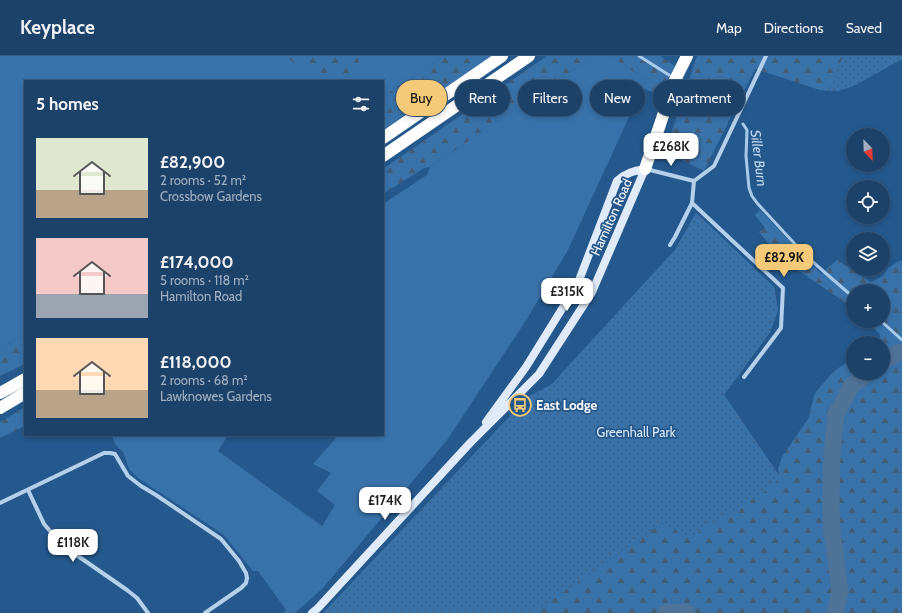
<!DOCTYPE html>
<html lang="en">
<head>
<meta charset="utf-8">
<style>
  body { margin:0; font-family:Cabin,sans-serif; background:#25496f; color:#f1f3f6; height:100vh; display:flex; flex-direction:column; font-size:15px; white-space:nowrap }
  * { box-sizing:border-box; margin:0 }
  p { font-size:13px; color:#a0b0c0 }
  .icon { flex:none; width:22px; height:22px; fill:none; stroke:currentColor; stroke-width:2; stroke-linecap:round; stroke-linejoin:round }
  .map { position:relative; flex:1; overflow:hidden }
  .sheet { position:absolute; left:24px; top:24px; width:360px; height:356px; display:flex; flex-direction:column; background:#1c4269; border-radius:0px; box-shadow:0 2px 6px #0003,0 0 0 1px #3a5b7d }
  .sheet>* { flex:none }
  .guide { position:absolute; left:396px; top:24px; width:380px; height:36px; display:flex; gap:8px }
  .needle { width:26px; rotate:157deg }
  .controls { position:absolute; left:846px; top:72px; display:grid; gap:8px }
  .controls a { display:grid; place-items:center; width:44px; height:44px; border-radius:50%; background:#1c4269; box-shadow:0 2px 6px #0003,0 0 0 1px #3a5b7d; font-size:20px }
  .price { position:absolute; translate:-50% -34px; padding:0 9px; border-radius:8px; background:#fff; color:#222; font-size:13px; line-height:26px; filter:drop-shadow(0 1px 2px #0008) }
  .price::after { content:''; position:absolute; left:50%; top:24px; width:12px; height:9px; margin-left:-6px; background:inherit; clip-path:polygon(0 0,100% 0,50% 100%) }
  .price.active { background:#f4c978; color:#111 }
  ul { padding:0; list-style:none }
  li { display:flex; align-items:center; gap:12px; height:100px; padding:0 12px }
  li span { display:grid; place-items:center; flex:none; width:112px; height:80px; border-radius:0px; color:#555 }
  li>.icon { margin-inline-start:auto }
  span .icon { width:48px; height:48px; fill:#fffc; stroke-width:1 }
  li b { font-size:17px }
  h2 { display:flex; justify-content:space-between; align-items:center; height:48px; padding:0 12px; font-size:17px }
  .tag { padding:0 14px; border-radius:18px; background:#1c4269; box-shadow:0 2px 6px #0003,0 0 0 1px #3a5b7d; font-size:14px; line-height:36px }
  .tag.active { background:#f4c978; color:#111 }
  header { display:flex; align-items:center; gap:24px; box-sizing:border-box; height:56px; padding:0 20px; background:#1c4269; border-bottom:1px solid #3a5b7d }
  header strong { font-size:19px }
  nav { display:flex; gap:22px; margin-inline-start:auto; font-size:14px }
  .map>svg:first-child { display:block }
  .grass { fill:#3972a9 }
  .forest { fill:url(#forest-firs) }
  .park { fill:url(#park-dots) }
  .lines { fill:none; stroke-linecap:round; stroke-linejoin:round }
  .stream { stroke:#a8cbeb; stroke-width:3 }
  .river { stroke:#4f7297; stroke-width:17 }
  .street { stroke:#b4d0eb; stroke-width:4 }
  .secondary { stroke:#dfebf9; stroke-width:8 }
  .highway { stroke:#fff; stroke-width:12 }
  .labels { text-anchor:middle; dominant-baseline:central; stroke-width:3.5; stroke-linejoin:round; paint-order:stroke }
  .street-label { font-size:13px; fill:#fff; stroke:#25588c }
  .poi-label { font-size:13px; font-weight:bold; fill:#fff; stroke:#25588c; text-anchor:start }
  .park-label { font-size:13px; fill:#d8e8f8; stroke:#25588c }
  .water-label { font-size:14px; font-style:italic; fill:#c0d9f2; stroke:#25588c }
</style>
</head>
<body>
<header>
<strong>Keyplace</strong>
<nav><a>Map</a><a>Directions</a><a>Saved</a></nav>
</header>
<div class="map">
<svg width="902" height="557" viewBox="0 0 902 557">
  <defs>
    <pattern id="forest-firs" width="22" height="20" patternUnits="userSpaceOnUse"><rect width="22" height="20" fill="#3972a9"/><path d="M5 1l3.5 6h-7zM16 11l3.5 6h-7z" fill="#435d76"/></pattern>
    <pattern id="park-dots" width="8" height="8" patternUnits="userSpaceOnUse"><rect width="8" height="8" fill="#3972a9"/><path d="M2 2h.1M6 6h.1" fill="none" stroke="#435d76" stroke-width="1.8" stroke-linecap="round"/></pattern>
  </defs>
  <rect width="100%" height="100%" fill="#25588c"/>
  <path class="grass" d="M 0,0 L 444,0 L 383,41 L 383,25 L 25,25 L 25,277 L 0,293 Z
    M 593,0 L 611,0 L 646,24 L 568,194 L 527,263 L 447,384 L 323,532 L 295,557 L 283,557 L 286,554 L 258,515 L 253,515 L 224,479 L 138,422 L 129,413 L 123,396 L 115,388 L 112,379 L 228,379 L 218,395 L 322,470 L 335,449 L 317,435 L 331,417 L 313,408 L 337,381 L 335,379 L 383,379 L 383,148 L 427,119 L 430,111 Z"/>
  <path class="forest" d="M 287,0 L 361,0 L 354,18 L 338,21 L 315,20 L 293,7 Z
    M 444,0 L 492,0 L 383,74 L 383,41 Z
    M 547,0 L 593,0 L 430,111 L 424,112 L 383,138 L 383,113 Z
    M 611,0 L 660,0 L 676,11 L 664,40 L 642,32 L 646,24 Z
    M 697,0 L 843,0 L 829,35 L 820,34 L 755,13 L 704,115 L 665,96 Z
    M 760,154 L 821,218 L 837,204 L 871,226 L 883,220 L 888,212 L 899,205 L 902,205 L 902,554 L 901,557 L 511,557 L 536,555 L 663,467 L 560,319 L 675,194 L 696,157 L 774,231 L 778,254 L 770,276 L 724,339 L 779,419 L 778,413 L 782,401 L 808,363 L 815,337 L 833,316 L 853,302 L 853,317 L 883,317 L 883,287 L 873,287 L 880,282 L 880,278 L 866,265 L 883,265 L 883,235 L 853,235 L 853,252 L 792,210 L 774,194 L 759,176 L 765,172 L 755,159 Z
    M 25,277 L 25,308 L 0,320 L 0,293 Z
    M 25,351 L 25,370 L 0,382 L 0,366 Z"/>
  <path class="park" d="M 843,0 L 902,0 L 902,3 L 854,30 L 838,35 L 829,35 Z
    M 696,157 L 774,231 L 778,254 L 770,276 L 724,339 L 780,421 L 772,431 L 689,482 L 663,467 L 536,555 L 536,557 L 323,557 L 528,341 L 552,328 L 675,194 Z"/>
  <g class="lines">
    <path class="stream" d="M 639,0 L 669,19
      M 686,30 L 725,56
      M 743,68 L 747,74 L 746,100 L 749,132 L 752,140 L 757,147 L 806,200 L 853,241
      M 881,265 L 902,284"/>
    <path class="river" d="M 883,306 L 889,301 L 902,296
      M 666,557 L 683,556 L 687,557
      M 835,557 L 840,536 L 836,503 L 832,476 L 831,448 L 832,397 L 836,358 L 852,329 L 868,317"/>
    <path class="street" d="M 646,113 L 694,125
      M 694,125 L 714,110 L 766,0
      M 692,147 L 783,232 L 781,272 L 744,321
      M 670,189 L 675,181 L 692,147 L 694,125
      M 28,434 L 44,468 L 62,489 L 127,534 L 137,542 L 148,557
      M 0,447 L 104,397 L 110,397 L 115,398 L 128,420 L 141,430 L 156,439 L 221,483 L 239,505 L 246,517 L 247,522 L 246,527 L 241,532 L 205,557"/>
    <path class="secondary" d="M 486,366 L 526,311 L 578,227 L 617,125 C 626,117 633,115 645,113
      M 312,557 L 318,552 L 470,387 L 539,318 L 592,236 L 645,113"/>
    <path class="highway" d="M 383,82 L 502,0
      M 383,100 L 529,0
      M 645,113 L 675,24 L 687,0
      M 0,337 L 11,331 L 25,323
      M 0,352 L 25,337"/>
  </g>
  <defs>
    <g id="bus-ring" transform="scale(1.15)"><circle r="9.5" fill="#25588c" stroke="#f4c978" stroke-width="1.5"/><path d="M-5-6H5V4H4V6H2V4H-2V6H-4V4H-5ZM-3.5-4V0h7V-4ZM-3.5 1.2v1.5H-2V1.2ZM2 1.2v1.5H3.5V1.2Z" fill="#f4c978"/></g>
  </defs>
  <g fill-rule="evenodd">
    <use href="#bus-ring" x="520" y="349"/>
  </g>
  <g class="labels">
    <g class="street-label">
      <text transform="translate(611 161) rotate(-66)">Hamilton Road</text>
    </g>
    <g class="poi-label">
      <text x="536" y="349">East Lodge</text>
    </g>
    <g class="park-label">
      <text x="636" y="376">Greenhall Park</text>
    </g>
    <g class="water-label">
      <text transform="translate(759 102) rotate(83)">Siller Burn</text>
    </g>
  </g>
</svg>
<div class="controls">
<a><svg class="needle" viewBox="-14 -14 28 28"><path d="M0-13l5 13h-10z" fill="#e53935"/><path d="M0 13l5-13h-10z" fill="#a0b0c0"/></svg></a>
<a><svg class="icon" aria-label="locate" viewBox="0 0 24 24"><circle cx="12" cy="12" r="6"/><path d="M12 2v4M12 18v4M2 12h4M18 12h4"/></svg></a>
<a><svg class="icon" aria-label="layers" viewBox="0 0 24 24"><path d="M12 4l9 5-9 5-9-5zM3 14l9 5 9-5"/></svg></a>
<a>+</a>
<a>−</a>
</div>
<b class="price" style="left:671px;top:111px">£268K</b>
<b class="price active" style="left:784px;top:222px">£82.9K</b>
<b class="price" style="left:567px;top:256px">£315K</b>
<b class="price" style="left:385px;top:465px">£174K</b>
<b class="price" style="left:73px;top:507px">£118K</b>
<div class="guide">
<a class="tag active">Buy</a>
<a class="tag">Rent</a>
<a class="tag">Filters</a>
<a class="tag">New</a>
<a class="tag">Apartment</a>
</div>
<section class="sheet">
<h2>5 homes<svg class="icon" aria-label="filters" viewBox="0 0 24 24"><path d="M4 7h16M4 17h16"/><circle cx="9" cy="7" r="2"/><circle cx="15" cy="17" r="2"/></svg></h2>
<ul>
<li><span style="background:linear-gradient(#dfe7d0 65%,#b9a48a 0)"><svg class="icon" aria-label="home" viewBox="0 0 24 24"><path d="M3 11l9-7 9 7M6 9v11h12V9"/></svg></span><div><b>£82,900</b><p>2 rooms · 52 m²</p><p>Crossbow Gardens</p></div></li>
<li><span style="background:linear-gradient(#f6c9c9 70%,#9aa5b1 0)"><svg class="icon" aria-label="home" viewBox="0 0 24 24"><path d="M3 11l9-7 9 7M6 9v11h12V9"/></svg></span><div><b>£174,000</b><p>5 rooms · 118 m²</p><p>Hamilton Road</p></div></li>
<li><span style="background:linear-gradient(#ffd9b3 65%,#b9a48a 0)"><svg class="icon" aria-label="home" viewBox="0 0 24 24"><path d="M3 11l9-7 9 7M6 9v11h12V9"/></svg></span><div><b>£118,000</b><p>2 rooms · 68 m²</p><p>Lawknowes Gardens</p></div></li>
</ul>
</section>
</div>
</body>
</html>
